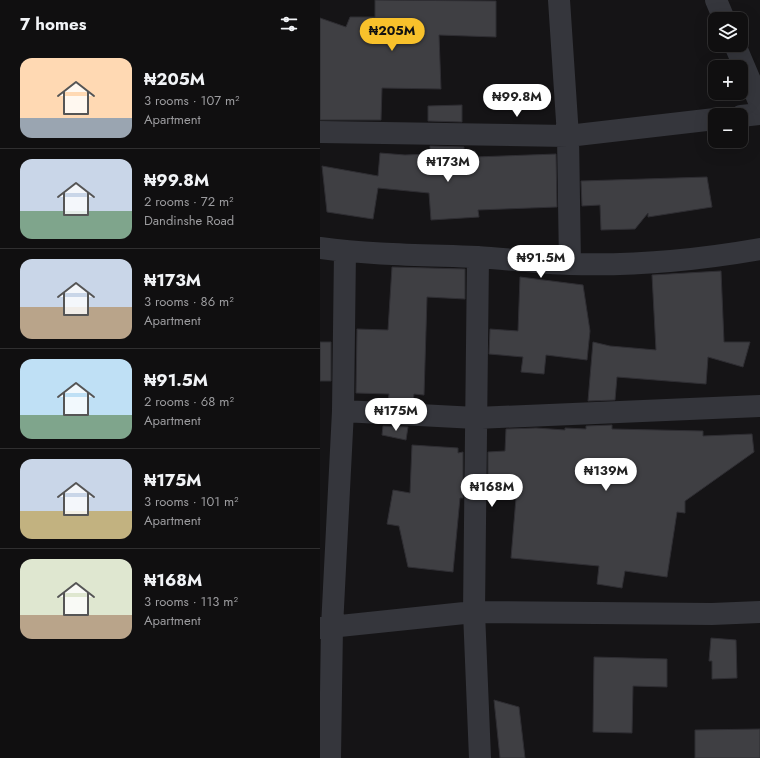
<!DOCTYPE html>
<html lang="en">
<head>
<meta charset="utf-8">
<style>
  body { margin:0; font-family:Jost,sans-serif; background:#1e1d1e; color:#f1f3f6; height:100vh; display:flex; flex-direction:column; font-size:15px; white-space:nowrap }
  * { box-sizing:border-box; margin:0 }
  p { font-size:13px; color:#9c9c9f }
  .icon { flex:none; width:22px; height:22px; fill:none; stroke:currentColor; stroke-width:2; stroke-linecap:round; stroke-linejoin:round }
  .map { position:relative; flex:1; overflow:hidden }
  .panel { display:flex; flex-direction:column; background:#100f10; width:320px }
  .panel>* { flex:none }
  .tools { position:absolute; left:388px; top:12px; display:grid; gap:8px }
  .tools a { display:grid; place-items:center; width:40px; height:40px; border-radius:8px; background:#100f10; box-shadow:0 4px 16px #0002,0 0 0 1px #302f30; font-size:20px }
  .price { position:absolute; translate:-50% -34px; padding:0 9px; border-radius:14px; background:#fff; color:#222; font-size:13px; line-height:26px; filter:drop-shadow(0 1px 2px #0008) }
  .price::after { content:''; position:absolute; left:50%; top:24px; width:12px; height:9px; margin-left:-6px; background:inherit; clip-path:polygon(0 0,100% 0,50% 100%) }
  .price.on { background:#f8c12b; color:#111 }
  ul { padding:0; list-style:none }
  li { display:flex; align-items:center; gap:12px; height:100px; padding:0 20px }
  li+li { border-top:1px solid #302f30 }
  li span { display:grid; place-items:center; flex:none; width:112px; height:80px; border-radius:12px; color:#555 }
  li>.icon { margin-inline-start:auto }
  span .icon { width:48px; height:48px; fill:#fffc; stroke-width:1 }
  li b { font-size:17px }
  h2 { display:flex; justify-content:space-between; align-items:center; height:48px; padding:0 20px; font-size:17px }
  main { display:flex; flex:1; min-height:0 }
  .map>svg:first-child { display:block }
  .building { fill:#3f3f43; stroke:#2f2e33 }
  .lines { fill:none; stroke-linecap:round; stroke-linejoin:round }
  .minor { stroke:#35363c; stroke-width:22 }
  .tertiary { stroke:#35363c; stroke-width:22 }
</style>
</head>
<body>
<main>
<section class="panel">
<h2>7 homes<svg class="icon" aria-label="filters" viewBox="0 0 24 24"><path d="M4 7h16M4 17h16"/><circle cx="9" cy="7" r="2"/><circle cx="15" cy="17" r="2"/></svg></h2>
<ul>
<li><span style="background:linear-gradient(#ffd9b3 75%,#9aa5b1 0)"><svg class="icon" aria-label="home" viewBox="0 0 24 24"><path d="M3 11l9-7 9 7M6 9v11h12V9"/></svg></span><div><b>₦205M</b><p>3 rooms · 107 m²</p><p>Apartment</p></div></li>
<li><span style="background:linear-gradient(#c9d6e8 65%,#7fa58c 0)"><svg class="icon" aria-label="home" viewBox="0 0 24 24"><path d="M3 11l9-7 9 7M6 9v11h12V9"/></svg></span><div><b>₦99.8M</b><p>2 rooms · 72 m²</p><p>Dandinshe Road</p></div></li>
<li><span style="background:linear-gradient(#c9d6e8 60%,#b9a48a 0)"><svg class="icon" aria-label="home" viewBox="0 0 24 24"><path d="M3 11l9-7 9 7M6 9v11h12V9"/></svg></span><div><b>₦173M</b><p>3 rooms · 86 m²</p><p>Apartment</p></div></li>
<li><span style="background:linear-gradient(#bfe0f5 70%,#7fa58c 0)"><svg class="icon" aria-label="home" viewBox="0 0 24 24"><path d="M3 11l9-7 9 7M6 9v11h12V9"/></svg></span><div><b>₦91.5M</b><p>2 rooms · 68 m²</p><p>Apartment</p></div></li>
<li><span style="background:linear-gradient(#c9d6e8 65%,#c2b280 0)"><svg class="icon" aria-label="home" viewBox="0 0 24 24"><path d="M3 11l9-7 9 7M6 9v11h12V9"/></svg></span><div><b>₦175M</b><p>3 rooms · 101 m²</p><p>Apartment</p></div></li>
<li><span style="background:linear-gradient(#dfe7d0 70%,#b9a48a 0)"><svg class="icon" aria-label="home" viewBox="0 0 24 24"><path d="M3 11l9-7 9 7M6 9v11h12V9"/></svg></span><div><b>₦168M</b><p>3 rooms · 113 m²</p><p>Apartment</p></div></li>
</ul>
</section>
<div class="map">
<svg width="440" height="758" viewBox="0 0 440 758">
  <rect width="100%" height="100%" fill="#151416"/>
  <path class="building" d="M 55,0 L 176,1 L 176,37 L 119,35 L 121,89 L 62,88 L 61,120 L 0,120 L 0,18 L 26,27 L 30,17 L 55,17 Z
    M 142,105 L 142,122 L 108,121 L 108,106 Z
    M 110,146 L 144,147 L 144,152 L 155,151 L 155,157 L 236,154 L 237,207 L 158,210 L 159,217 L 111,220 L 109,193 L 58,188 L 53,219 L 7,212 L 2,166 L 58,176 L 60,153 L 85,155 L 110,154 Z
    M 387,177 L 392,207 L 328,217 L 328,213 L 315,229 L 281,230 L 280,205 L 262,206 L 261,181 Z
    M 72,267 L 145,269 L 145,299 L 107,297 L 104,395 L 94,394 L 93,402 L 68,401 L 69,394 L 36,393 L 37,329 L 68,330 Z
    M 401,271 L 404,342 L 430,342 L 423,367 L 388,357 L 386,384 L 297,377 L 295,400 L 268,401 L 273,342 L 290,346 L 336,350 L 332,275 Z
    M 200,277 L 263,285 L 270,331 L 267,360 L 226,355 L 224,374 L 201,372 L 203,357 L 169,354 L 170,329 L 198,331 Z
    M 0,342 L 11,342 L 11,381 L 0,381 Z
    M 292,425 L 292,429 L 383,431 L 383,436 L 432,434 L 434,452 L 365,501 L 365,513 L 357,512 L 347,577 L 305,571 L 302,588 L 277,584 L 279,566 L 191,558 L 196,498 L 168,498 L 168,452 L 185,451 L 186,429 L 216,428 L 245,430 L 245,428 L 266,429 L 266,426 Z
    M 63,426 L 88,427 L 86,440 L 62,435 Z
    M 92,445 L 138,448 L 138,453 L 143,452 L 143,498 L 140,498 L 133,572 L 88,567 L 79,526 L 67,524 L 73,490 L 90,493 Z
    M 391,638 L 416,640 L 417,678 L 392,679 L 392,661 L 389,661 Z
    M 274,657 L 347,659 L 347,687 L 313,686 L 312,733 L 273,732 Z
    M 174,700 L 199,707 L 205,758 L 180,758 Z
    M 440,729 L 440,758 L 375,758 L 375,730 Z"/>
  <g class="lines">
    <path class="minor" d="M 239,0 L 248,136 L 250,264
      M 421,116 L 440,114
      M 0,132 L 248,136 L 395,119
      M 0,248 C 52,255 105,255 157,257 C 188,259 219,263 250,264 C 314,266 377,260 440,249
      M 158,257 L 154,612 L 160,758
      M 23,411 L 156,418 L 440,406
      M 0,628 L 154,612 L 392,614 L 440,612
      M 10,758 L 12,627 L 23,411 L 25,251"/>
    <path class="tertiary" d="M 396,0 L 404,19
      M 415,45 L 440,104"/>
  </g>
</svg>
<div class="tools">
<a><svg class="icon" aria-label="layers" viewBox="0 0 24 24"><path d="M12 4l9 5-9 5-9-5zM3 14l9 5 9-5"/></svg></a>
<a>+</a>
<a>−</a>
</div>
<b class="price on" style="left:72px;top:52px">₦205M</b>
<b class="price" style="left:197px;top:118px">₦99.8M</b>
<b class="price" style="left:128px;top:183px">₦173M</b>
<b class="price" style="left:221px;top:279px">₦91.5M</b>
<b class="price" style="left:76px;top:432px">₦175M</b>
<b class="price" style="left:286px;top:492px">₦139M</b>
<b class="price" style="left:172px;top:508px">₦168M</b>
</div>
</main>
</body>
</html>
